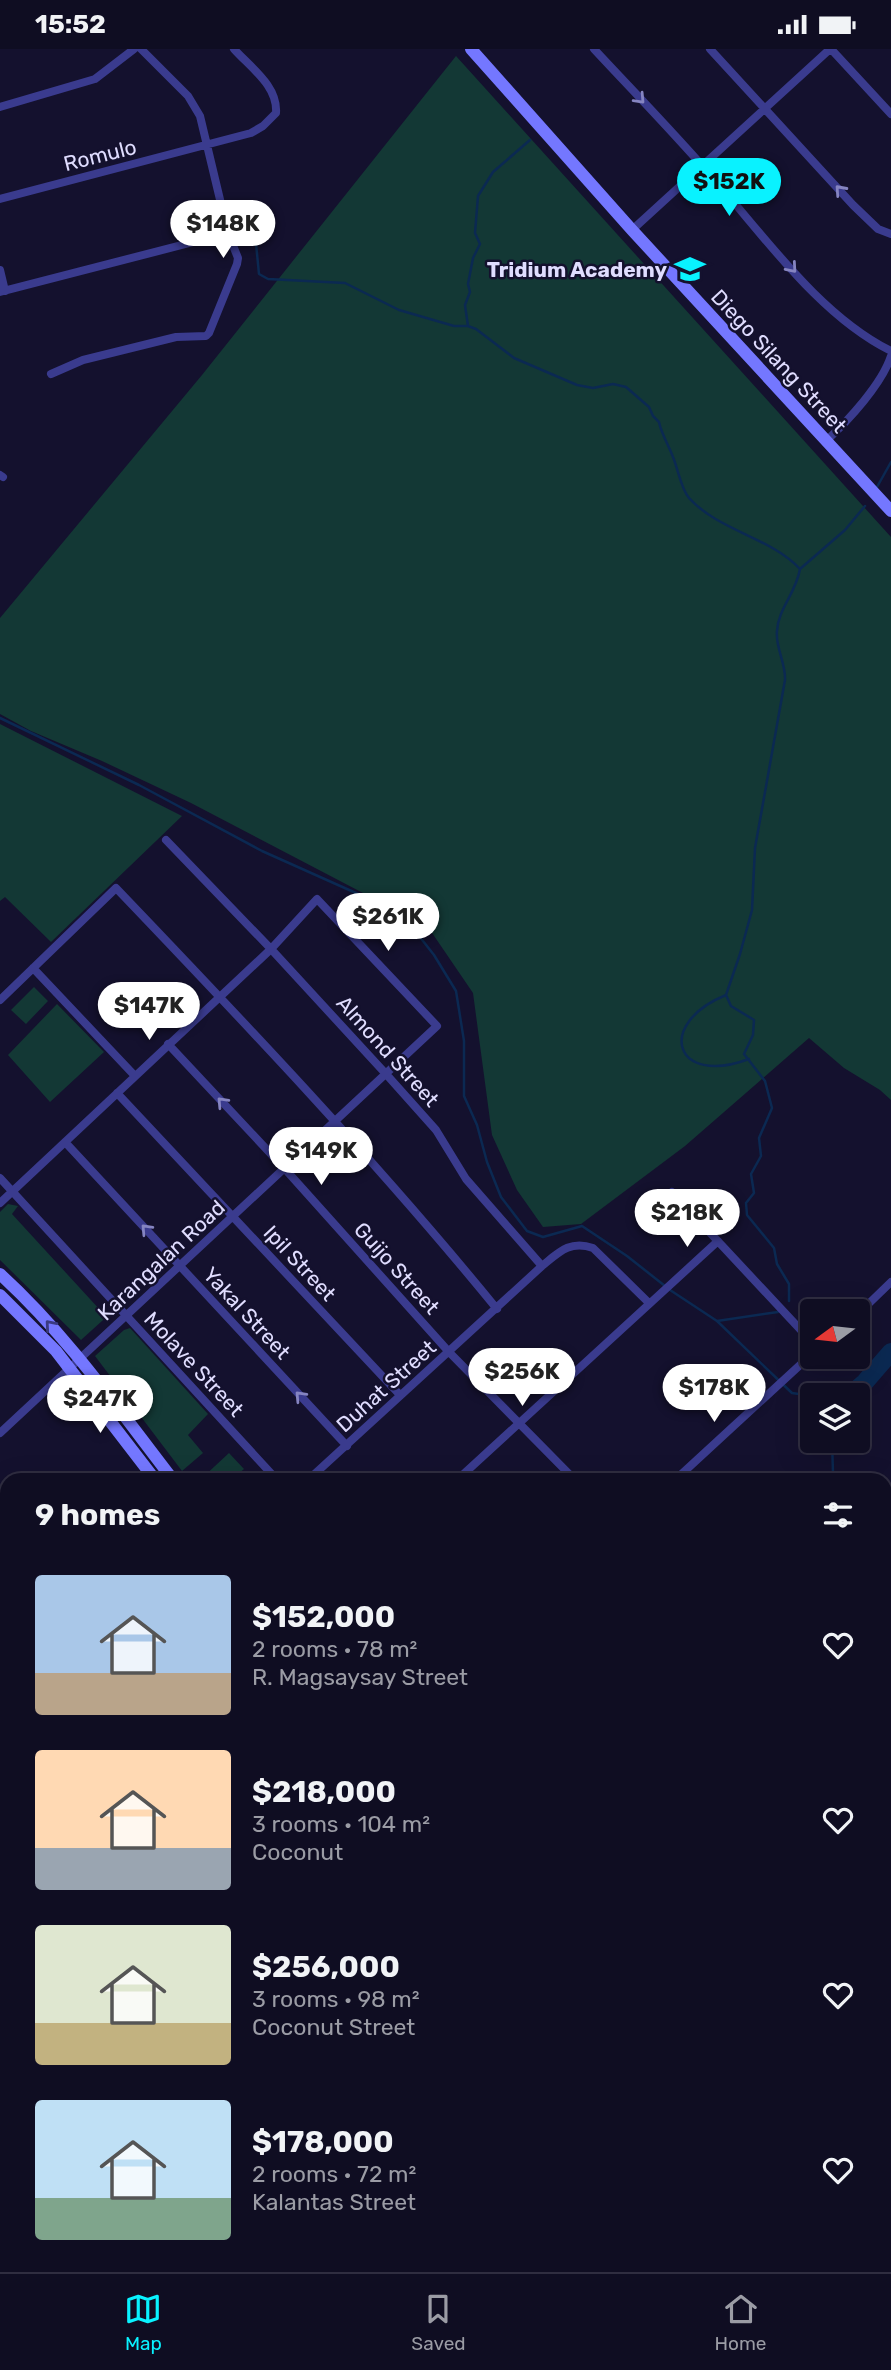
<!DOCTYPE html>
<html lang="en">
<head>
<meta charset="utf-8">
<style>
  body { margin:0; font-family:Rubik,sans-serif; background:#18162a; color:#f1f3f6; height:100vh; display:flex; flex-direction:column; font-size:26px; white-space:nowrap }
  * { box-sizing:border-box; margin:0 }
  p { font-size:23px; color:#9b9ca5 }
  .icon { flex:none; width:38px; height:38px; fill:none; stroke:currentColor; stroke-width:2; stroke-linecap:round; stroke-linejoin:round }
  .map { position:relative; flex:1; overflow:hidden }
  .drawer { position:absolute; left:0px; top:1424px; width:892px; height:800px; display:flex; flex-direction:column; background:#0f0d22; border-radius:21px 21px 0 0; box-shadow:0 7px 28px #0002,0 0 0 2px #2f2d40 }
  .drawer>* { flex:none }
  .needle { width:46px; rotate:255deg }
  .tools { position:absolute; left:800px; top:1250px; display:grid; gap:14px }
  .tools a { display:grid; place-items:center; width:70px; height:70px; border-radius:7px; background:#0f0d22; box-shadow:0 7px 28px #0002,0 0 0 2px #2f2d40; font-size:35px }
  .price { position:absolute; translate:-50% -60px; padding:0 16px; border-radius:24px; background:#fff; color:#222; font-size:23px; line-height:46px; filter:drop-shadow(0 2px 4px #0008) }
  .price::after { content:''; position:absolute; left:50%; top:42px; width:21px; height:16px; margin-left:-10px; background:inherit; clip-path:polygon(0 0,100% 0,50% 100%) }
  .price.current { background:#09f2ff; color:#111 }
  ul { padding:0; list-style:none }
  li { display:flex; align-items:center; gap:21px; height:175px; padding:0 35px }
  li span { display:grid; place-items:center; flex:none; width:196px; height:140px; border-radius:7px; color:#555 }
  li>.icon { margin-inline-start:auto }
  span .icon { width:84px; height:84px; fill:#fffc; stroke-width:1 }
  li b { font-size:30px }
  h2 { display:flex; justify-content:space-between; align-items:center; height:84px; padding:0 35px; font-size:30px }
  .status { display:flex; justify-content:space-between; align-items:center; height:49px; padding:0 35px; background:#0f0d22; direction:ltr }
  .status svg { height:19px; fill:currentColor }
  .tabs { display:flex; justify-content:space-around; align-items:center; height:98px; border-top:2px solid #2f2d40; background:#0f0d22; font-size:19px; color:#9b9ca5 }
  .tabs a { display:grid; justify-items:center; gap:4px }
  .tabs .current { color:#09f2ff }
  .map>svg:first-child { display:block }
  .green { fill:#133835 }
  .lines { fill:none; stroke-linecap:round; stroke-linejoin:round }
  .stream { stroke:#0b2952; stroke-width:2.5 }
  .river { stroke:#0b2952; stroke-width:18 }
  .street { stroke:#3a3b8e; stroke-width:8 }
  .secondary { stroke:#7477ff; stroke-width:12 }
  .primary { stroke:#be64ff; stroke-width:14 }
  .highway { stroke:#ff58b0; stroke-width:16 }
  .oneway { stroke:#8584c1 }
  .oneway2 { stroke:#3a3a82 }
  .labels { text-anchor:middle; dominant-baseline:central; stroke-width:5; stroke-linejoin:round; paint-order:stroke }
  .street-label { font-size:21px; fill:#e0ddff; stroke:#14112e }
  .poi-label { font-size:21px; font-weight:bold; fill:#e0ddff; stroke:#14112e; text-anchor:end }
</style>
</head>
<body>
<div class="status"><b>15:52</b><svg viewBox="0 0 49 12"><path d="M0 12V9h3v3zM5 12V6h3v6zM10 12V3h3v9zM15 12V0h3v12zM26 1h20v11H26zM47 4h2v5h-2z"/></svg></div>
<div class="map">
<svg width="891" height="2223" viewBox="0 0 891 2223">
  <rect width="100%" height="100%" fill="#14112e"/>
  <path class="green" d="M 456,7 L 891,488 L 891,1051 L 880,1041 L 844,1019 L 809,989 L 685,1097 L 581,1175 L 543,1178 L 517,1141 L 492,1086 L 473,944 L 428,878 L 191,754 L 102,712 L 31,682 L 0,665 L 0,569 L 202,326 Z
    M 0,675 L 182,767 L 51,893 L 5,848 L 0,852 Z
    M 34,938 L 48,952 L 26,975 L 11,961 Z
    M 57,955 L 104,1003 L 50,1053 L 8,1006 Z
    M 8,1155 L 18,1157 L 12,1165 L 101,1262 L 113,1262 L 81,1291 L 0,1211 L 0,1163 Z
    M 130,1279 L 208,1365 L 188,1386 L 203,1404 L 182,1422 L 95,1307 L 124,1281 Z
    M 229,1404 L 244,1420 L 231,1431 L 202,1431 L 201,1430 Z
    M 0,1679 L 7,1687 L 7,1740 L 0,1732 Z
    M 0,1748 L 7,1755 L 7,1958 L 0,1964 Z
    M 7,1970 L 7,2019 L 0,2025 L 0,1977 Z
    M 886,1999 L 891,2003 L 891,2098 L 886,2100 Z
    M 7,2082 L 7,2180 L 0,2180 L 0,2088 Z
    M 891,2141 L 891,2223 L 788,2223 L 792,2217 L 886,2217 L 886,2143 Z"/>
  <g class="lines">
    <path class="stream" d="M 254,174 L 259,225 L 268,230 L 345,234 L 399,261 L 454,277 L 468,277 L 476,280 L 514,309 L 577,336 L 593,339 L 613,335 L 626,338 L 649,358 L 653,367 L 659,373 C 661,384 669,397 673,408 C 678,420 681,440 689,449 C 719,482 770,488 800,520 C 796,544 778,560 777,582 C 775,598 786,614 785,631 L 755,799 L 752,861 L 740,905 L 726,946 L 731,957 L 754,971 L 753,986 L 744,1005 L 765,1032 L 772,1059 L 759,1089 L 761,1107 L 751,1125 L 754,1144 L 746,1154 L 747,1166 L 774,1199 L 777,1215 L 789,1235 L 789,1252
      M 468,277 L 465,256 L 470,243 L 468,235 L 473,209 L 480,195 L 475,184 L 478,147 L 493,123 L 530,91
      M 877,438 L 891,413
      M 800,520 L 845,481 L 865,457
      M 0,669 L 139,736 L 262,802 L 376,853 L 412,878 L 434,906 L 456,942 L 464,992 L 464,1047 L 477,1076 L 487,1113 L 501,1148 L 527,1182 L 543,1188 L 582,1177 L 627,1207 L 665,1237
      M 726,946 C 655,975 674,1038 749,1010
      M 670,1241 L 717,1272 L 792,1344 L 812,1347
      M 717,1272 L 778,1263
      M 781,1432 L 793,1426 L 804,1432
      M 817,1432 L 824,1431 L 833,1424 L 832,1391
      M 886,1645 L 891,1647
      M 420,2223 L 426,2217"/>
    <path class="river" d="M 850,1346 L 865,1333 L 891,1303"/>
    <path class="street" d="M 594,0 C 634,43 675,85 713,129 C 765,188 820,267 891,302
      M 710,0 L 853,156 L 878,180 L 891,185
      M 831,0 L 891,65
      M 0,58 L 95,30 L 134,0
      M 0,150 L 251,84 L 263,77 L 276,64 C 278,37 251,19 234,0
      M 632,181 L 830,0
      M 0,221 L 5,242
      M 0,243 L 228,184
      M 51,325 L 83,311 L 176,288 L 206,287 L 209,284 L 237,215 L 238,209 L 228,184 L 200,67 L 188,47 L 141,0
      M 826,392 C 848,372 882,335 891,307
      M 0,426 L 3,428
      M 166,791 L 271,900 L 386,1025 L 436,1081 L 466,1130 L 542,1217
      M 33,919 L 135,1027
      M 0,951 L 116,839 C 247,976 377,1113 497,1260
      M 168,995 L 285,1120 L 449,1303 L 576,1432
      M 117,1044 L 400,1346
      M 65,1093 L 347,1397
      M 0,1129 L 278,1432
      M 672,1143 L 812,1293
      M 0,1154 L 271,900 L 317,850 L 437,977 L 0,1384
      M 858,1265 L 891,1233
      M 307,1432 L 542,1217 C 559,1203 570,1191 593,1199 L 649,1254
      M 456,1432 L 718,1192
      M 674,1432 L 812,1305
      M 0,1504 L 7,1512
      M 886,1525 L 891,1530
      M 886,1695 L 891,1690"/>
    <path class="secondary" d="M 471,0 L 632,181 L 891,462
      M 0,1225 C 67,1286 119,1361 174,1432
      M 0,1246 L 56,1302 L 156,1432
      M 886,1757 L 891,1752
      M 0,2059 L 7,2052
      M 776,2223 L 783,2217"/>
    <path class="primary" d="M 886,1958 L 891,1960
      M 886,1985 L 891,1987
      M 886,2106 L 891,2104
      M 886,2122 L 891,2120"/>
    <path class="highway" d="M 886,1769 L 891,1764
      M 886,1795 L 891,1789
      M 886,1860 L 891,1855
      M 886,1881 L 891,1876
      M 886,1906 L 891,1901
      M 499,2223 L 504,2217
      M 517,2223 L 523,2217
      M 536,2223 L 539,2217
      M 549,2223 L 555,2217"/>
  </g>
  <defs><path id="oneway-chevron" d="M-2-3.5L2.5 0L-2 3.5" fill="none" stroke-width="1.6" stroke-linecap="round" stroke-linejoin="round" transform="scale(1.75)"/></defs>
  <g class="oneway">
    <use href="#oneway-chevron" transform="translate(640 50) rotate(47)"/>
    <use href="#oneway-chevron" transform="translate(840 141) rotate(-132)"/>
    <use href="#oneway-chevron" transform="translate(792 219) rotate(49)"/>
    <use href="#oneway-chevron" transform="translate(222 1053) rotate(-133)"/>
    <use href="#oneway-chevron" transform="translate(146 1180) rotate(-133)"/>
    <use href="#oneway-chevron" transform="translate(300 1347) rotate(-133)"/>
  </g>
  <use class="oneway2" href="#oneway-chevron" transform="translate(50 1276) rotate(-131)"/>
  <defs>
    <g id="school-bare" transform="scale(2.415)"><path d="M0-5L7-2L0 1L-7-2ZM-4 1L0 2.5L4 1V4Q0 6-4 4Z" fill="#09f2ff" stroke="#14112e" stroke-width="2.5" paint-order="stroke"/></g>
  </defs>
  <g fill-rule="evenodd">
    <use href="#school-bare" x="690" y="220"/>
  </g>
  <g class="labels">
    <g class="street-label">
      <text transform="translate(100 106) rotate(-14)">Romulo</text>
      <text transform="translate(779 312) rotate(47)">Diego Silang Street</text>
      <text transform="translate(388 1002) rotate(48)">Almond Street</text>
      <text transform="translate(161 1211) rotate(-43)">Karangalan Road</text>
      <text transform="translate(300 1214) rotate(47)">Ipil Street</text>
      <text transform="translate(397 1219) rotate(48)">Guijo Street</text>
      <text transform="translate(247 1264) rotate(47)">Yakal Street</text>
      <text transform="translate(194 1315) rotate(47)">Molave Street</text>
      <text transform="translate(386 1337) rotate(-42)">Duhat Street</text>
    </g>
    <g class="poi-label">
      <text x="667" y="220">Tridium Academy</text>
    </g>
  </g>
</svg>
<div class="tools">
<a><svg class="needle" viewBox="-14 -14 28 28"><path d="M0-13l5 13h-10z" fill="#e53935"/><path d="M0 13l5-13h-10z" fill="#9b9ca5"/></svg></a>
<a><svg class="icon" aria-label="layers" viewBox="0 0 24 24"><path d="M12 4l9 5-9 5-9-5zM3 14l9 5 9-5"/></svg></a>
</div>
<b class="price current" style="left:729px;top:169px">$152K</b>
<b class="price" style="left:223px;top:211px">$148K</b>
<b class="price" style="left:388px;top:904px">$261K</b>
<b class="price" style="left:149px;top:993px">$147K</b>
<b class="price" style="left:321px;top:1138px">$149K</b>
<b class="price" style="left:687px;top:1200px">$218K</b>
<b class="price" style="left:522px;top:1359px">$256K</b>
<b class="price" style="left:714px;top:1375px">$178K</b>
<b class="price" style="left:100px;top:1386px">$247K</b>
<section class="drawer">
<h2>9 homes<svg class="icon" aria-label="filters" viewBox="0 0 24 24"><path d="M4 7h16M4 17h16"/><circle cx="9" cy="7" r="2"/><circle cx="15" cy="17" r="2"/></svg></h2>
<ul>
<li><span style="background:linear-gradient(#a9c7e8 70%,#b9a48a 0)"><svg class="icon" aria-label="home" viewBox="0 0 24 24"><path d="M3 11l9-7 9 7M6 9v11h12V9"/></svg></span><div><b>$152,000</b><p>2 rooms · 78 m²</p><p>R. Magsaysay Street</p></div><svg class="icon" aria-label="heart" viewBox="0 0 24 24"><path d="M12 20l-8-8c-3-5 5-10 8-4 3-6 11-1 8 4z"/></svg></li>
<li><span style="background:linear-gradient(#ffd9b3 70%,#9aa5b1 0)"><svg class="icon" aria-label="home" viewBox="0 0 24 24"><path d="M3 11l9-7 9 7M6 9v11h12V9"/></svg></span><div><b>$218,000</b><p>3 rooms · 104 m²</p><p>Coconut</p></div><svg class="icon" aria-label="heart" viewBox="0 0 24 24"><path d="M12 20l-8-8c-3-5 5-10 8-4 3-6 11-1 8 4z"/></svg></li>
<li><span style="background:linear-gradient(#dfe7d0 70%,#c2b280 0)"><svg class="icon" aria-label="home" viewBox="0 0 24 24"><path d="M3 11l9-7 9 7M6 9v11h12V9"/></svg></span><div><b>$256,000</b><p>3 rooms · 98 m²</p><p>Coconut Street</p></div><svg class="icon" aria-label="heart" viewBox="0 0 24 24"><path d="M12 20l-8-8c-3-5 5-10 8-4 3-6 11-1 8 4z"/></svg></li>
<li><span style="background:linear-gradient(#bfe0f5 70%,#7fa58c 0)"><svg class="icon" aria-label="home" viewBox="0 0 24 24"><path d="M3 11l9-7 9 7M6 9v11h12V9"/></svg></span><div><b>$178,000</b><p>2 rooms · 72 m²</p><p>Kalantas Street</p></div><svg class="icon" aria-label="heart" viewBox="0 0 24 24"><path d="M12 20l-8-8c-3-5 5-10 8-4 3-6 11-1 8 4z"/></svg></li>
</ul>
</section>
</div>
<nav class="tabs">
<a class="current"><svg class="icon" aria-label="map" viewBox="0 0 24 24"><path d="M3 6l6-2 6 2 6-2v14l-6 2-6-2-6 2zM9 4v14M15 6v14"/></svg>Map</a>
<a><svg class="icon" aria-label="saved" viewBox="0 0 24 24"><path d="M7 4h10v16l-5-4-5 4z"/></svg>Saved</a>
<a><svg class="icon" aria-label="home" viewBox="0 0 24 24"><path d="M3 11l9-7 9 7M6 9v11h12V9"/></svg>Home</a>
</nav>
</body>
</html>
